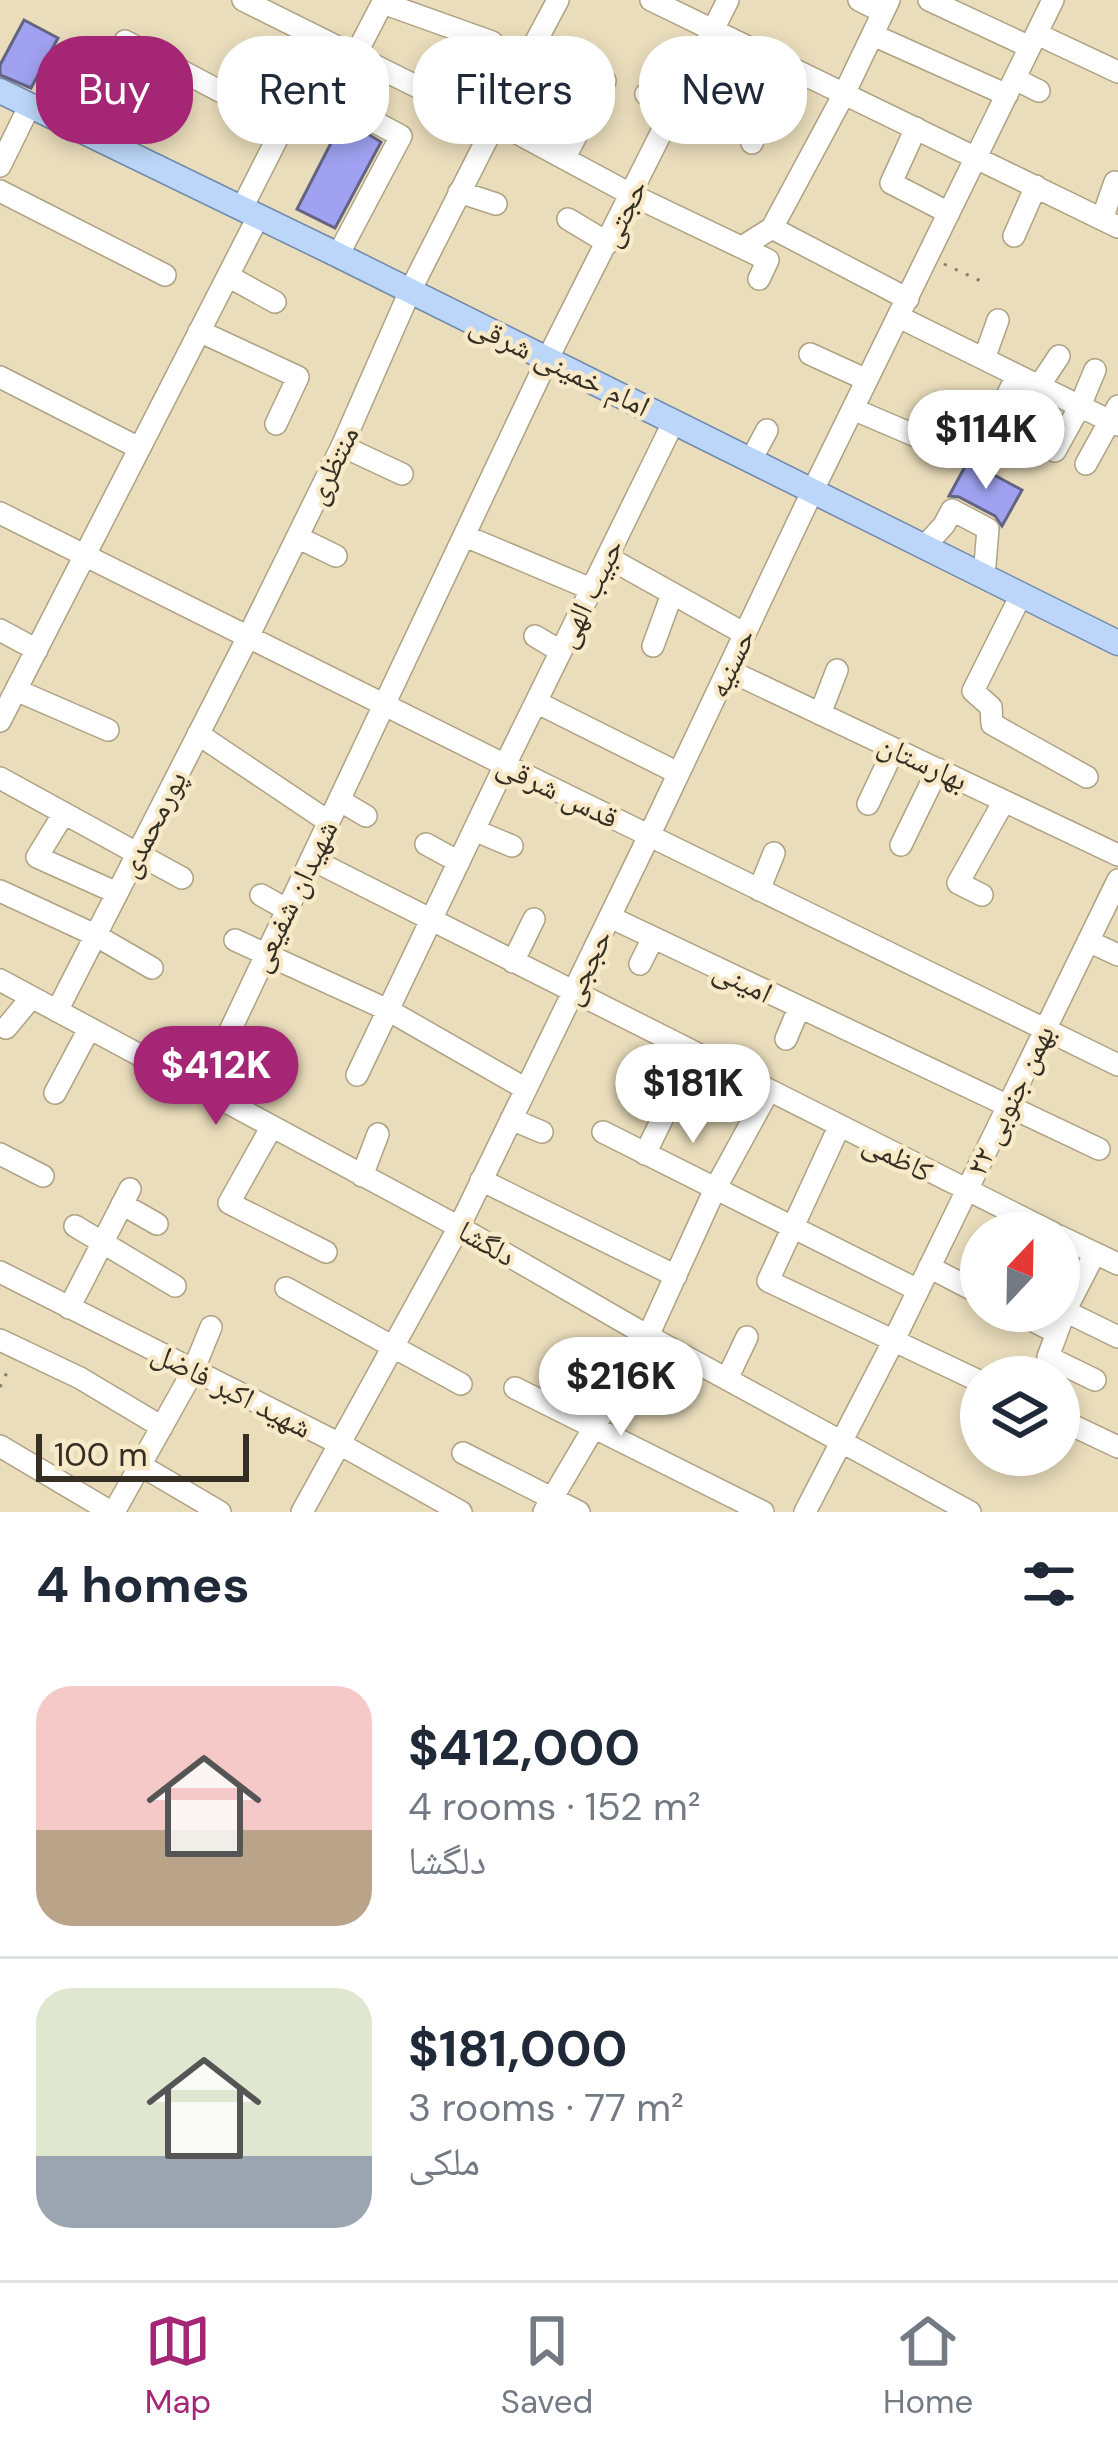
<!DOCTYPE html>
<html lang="en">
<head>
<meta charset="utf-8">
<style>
  body { margin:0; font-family:"DM Sans","Noto Naskh Arabic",sans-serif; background:#f6f6f7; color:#1f2937; height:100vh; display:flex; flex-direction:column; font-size:45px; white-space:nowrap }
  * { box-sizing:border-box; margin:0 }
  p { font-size:39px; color:#747a83 }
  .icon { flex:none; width:66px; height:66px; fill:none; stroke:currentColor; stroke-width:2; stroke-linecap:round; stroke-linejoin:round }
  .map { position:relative; height:1512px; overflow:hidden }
  .side { display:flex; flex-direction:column; background:#fff; flex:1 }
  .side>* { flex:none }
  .top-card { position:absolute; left:36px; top:36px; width:1047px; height:108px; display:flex; gap:24px }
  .needle { width:78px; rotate:22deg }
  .tools { position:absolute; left:960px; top:1212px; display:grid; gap:24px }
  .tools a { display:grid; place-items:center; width:120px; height:120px; border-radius:50%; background:#fff; box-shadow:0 6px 18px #0003; font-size:60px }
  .scale { position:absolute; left:36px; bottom:30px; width:213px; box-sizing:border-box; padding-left:12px; border:6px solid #352f23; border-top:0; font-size:33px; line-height:42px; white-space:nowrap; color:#352f23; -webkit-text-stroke:9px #f8eac9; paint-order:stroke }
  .price { position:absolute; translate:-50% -102px; padding:0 27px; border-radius:42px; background:#fff; color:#222; font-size:39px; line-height:78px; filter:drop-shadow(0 3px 6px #0008) }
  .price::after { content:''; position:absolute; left:50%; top:72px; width:36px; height:27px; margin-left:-18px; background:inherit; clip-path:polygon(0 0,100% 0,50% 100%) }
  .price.current { background:#a62676; color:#fff }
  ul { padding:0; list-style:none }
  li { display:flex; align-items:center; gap:36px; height:300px; padding:0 36px }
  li+li { border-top:3px solid #e0e1e3 }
  li span { display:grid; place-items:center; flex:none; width:336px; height:240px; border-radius:36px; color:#555 }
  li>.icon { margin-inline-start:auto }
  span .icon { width:144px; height:144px; fill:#fffc; stroke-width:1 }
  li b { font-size:51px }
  h2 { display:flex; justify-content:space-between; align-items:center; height:144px; padding:0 36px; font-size:51px }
  .chip { padding:0 42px; border-radius:48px; background:#fff; box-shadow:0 6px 18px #0003; font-size:42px; line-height:108px }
  .chip.current { background:#a62676; color:#fff }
  .dock { display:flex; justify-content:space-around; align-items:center; height:168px; border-top:3px solid #e0e1e3; background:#fff; font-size:33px; color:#747a83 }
  .dock a { display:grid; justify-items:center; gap:6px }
  .dock .current { color:#a62676 }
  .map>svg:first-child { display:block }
  .building { fill:#a0a2f1; stroke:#636482; stroke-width:3 }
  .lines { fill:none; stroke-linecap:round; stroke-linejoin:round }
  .minor-casing { stroke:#aea282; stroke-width:24 }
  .major-casing { stroke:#6f89aa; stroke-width:27 }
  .path { stroke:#887f69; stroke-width:3; stroke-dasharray:3 9; stroke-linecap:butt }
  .minor { stroke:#fff; stroke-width:21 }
  .major { stroke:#bbd6f8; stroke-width:24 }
  .labels { text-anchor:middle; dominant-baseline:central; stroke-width:9; stroke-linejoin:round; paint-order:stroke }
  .street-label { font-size:30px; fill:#352f23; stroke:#f8eac9 }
</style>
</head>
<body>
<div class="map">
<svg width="1118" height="1512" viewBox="0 0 1118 1512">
  <rect width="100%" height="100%" fill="#eaddbc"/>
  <path class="building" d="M 24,20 L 58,38 L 31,88 L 0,75 L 0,65 Z
    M 349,108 L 362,115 L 360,124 L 363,131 L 381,142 L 335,228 L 297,209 Z
    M 968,461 L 1022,490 L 1002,526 L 995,516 L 959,497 L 949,496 Z"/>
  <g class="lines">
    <g class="minor-casing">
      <path id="minor" d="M 243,0 L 472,114 L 495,121 L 632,195 L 768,260 L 759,279
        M 558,0 L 534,45 L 605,81 L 565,157
        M 651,0 L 1118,227
        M 859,0 L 883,12
        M 929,0 L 1030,47
        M 383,3 L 492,42
        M 1037,34 L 1118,72
        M 873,35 L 1007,95
        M 355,56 L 384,0
        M 692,71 L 768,108 L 752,143
        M 1015,79 L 1039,91
        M 646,94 L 701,121
        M 916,128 L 891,183 L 949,213
        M 79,131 L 125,41 L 284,125 L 242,208
        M 0,166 L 30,105
        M 0,191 L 165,275
        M 459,192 L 496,204
        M 568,219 L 608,243
        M 1102,219 L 1115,182
        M 772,228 L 908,299
        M 1014,236 L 1036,186
        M 742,247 L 772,228 L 844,94 L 889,0
        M 338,255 L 401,136 L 375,122
        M 228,276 L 275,302
        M 899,317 L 1118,425
        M 199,331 L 298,377 L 276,424
        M 810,354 L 867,380
        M 984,359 L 998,320
        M 0,377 L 139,448
        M 1039,386 L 1059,356
        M 853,409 L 923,439
        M 990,432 L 1017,375
        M 342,446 L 402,474
        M 1055,451 L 1080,406 L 1095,370
        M 751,460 L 767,430
        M 1086,464 L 1118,406
        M 0,513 L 505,765 L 1118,1065
        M 465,536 L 591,589
        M 297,537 L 336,556
        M 924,547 L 944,525 L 952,510 L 988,529 L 984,576
        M 607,557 L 745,634
        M 1021,595 L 973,691 L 991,707 L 992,724 L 1087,777
        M 0,630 L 37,650
        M 535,636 L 560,651
        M 653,646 L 672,594
        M 728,670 L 1118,855
        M 16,690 L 108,730
        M 536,702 L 678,773
        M 820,714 L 837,670
        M 0,721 L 258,217
        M 198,734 L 329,822
        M 0,778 L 182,878
        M 339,800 L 366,816
        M 868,804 L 894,749
        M 64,813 L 37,857 L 117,893
        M 474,830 L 512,846
        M 426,844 L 459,862
        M 901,845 L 938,769
        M 311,859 L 1053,1233
        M 759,890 L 774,853
        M 0,891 L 95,935 L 152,968
        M 261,895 L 286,909
        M 982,895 L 958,883 L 1004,801
        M 610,917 L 1099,1149
        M 235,940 L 388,1010 L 526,1089
        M 1088,941 L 1118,955
        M 513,962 L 534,919
        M 640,964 L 653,938
        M 0,980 L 459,1227 L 648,1336 L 970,1512
        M 57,1011 L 248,637 L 342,446 L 410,291 L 518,78
        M 6,1028 L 31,998
        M 786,1039 L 799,1008
        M 357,1075 L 505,765 L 674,421
        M 203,1088 L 547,360 L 728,0
        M 55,1093 L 89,1029
        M 511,1119 L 542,1132
        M 839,1127 L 768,1281 L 981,1382
        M 271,1128 L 229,1203 L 326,1252
        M 603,1132 L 918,1290
        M 0,1154 L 43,1176
        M 645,1154 L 694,1054
        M 362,1176 L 378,1134
        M 481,1180 L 676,1276
        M 122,1204 L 157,1224
        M 75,1226 L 175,1286
        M 1059,1236 L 1118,1264
        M 1095,1253 L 1065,1311 L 1048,1357 L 1095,1380
        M 929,1267 L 981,1294
        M 0,1272 L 338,1443 L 461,1512
        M 286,1288 L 461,1384
        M 69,1308 L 130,1189
        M 1014,1311 L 1057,1333
        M 1065,1311 L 1118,1337
        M 0,1340 L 80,1378 L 162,1427
        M 727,1379 L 747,1337
        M 515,1388 L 763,1512
        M 1059,1419 L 1118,1447
        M 0,1446 L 111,1512
        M 463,1453 L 579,1512
        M 140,1465 L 220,1512
        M 114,1512 L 193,1371 L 211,1327
        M 302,1512 L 459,1227 L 649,836 L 813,490 L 1053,0
        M 544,1512 L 648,1336 L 715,1189 L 768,1092
        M 805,1512 L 894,1340 L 1118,880"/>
    </g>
    <g class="major-casing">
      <path id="major" d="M 0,91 L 338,255 L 1118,643"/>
    </g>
    <path class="path" d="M 944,264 L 981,281
      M 0,1387 L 10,1366"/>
    <use href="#minor" class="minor"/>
    <use href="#major" class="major"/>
  </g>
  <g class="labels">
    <g class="street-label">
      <text transform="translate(623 213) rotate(-64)">حجتی</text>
      <text transform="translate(560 365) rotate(26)">امام خمینی شرقی</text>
      <text transform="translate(332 465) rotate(-64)">منتظری</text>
      <text transform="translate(589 593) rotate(-64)">حبیب الهی</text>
      <text transform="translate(731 663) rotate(-65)">حسنیه</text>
      <text transform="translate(923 762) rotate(25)">بهارستان</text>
      <text transform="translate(558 791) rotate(26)">قدس شرقی</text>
      <text transform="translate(152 824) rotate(-63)">پورمحمدی</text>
      <text transform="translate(293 896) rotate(-64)">شهیدان شفیعی</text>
      <text transform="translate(586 967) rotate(-64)">حججی</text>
      <text transform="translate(743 981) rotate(26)">امینی</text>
      <text transform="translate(1010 1100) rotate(-64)">۲۲ بهمن جنوبی</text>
      <text transform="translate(898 1157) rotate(27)">کاظمی</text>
      <text transform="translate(487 1243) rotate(30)">دلگشا</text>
      <text transform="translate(232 1390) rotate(27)">شهید اکبر فاضل</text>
    </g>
  </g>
</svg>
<div class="tools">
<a><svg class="needle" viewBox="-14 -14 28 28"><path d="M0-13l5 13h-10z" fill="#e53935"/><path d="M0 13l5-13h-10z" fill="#747a83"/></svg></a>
<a><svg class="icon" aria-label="layers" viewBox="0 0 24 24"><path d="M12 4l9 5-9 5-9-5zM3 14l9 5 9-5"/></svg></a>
</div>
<div class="scale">100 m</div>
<b class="price" style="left:986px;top:492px">$114K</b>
<b class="price current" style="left:216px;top:1128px">$412K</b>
<b class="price" style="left:693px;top:1146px">$181K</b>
<b class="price" style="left:621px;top:1439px">$216K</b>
<div class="top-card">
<a class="chip current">Buy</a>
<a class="chip">Rent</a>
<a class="chip">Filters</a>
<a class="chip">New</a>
</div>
</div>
<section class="side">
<h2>4 homes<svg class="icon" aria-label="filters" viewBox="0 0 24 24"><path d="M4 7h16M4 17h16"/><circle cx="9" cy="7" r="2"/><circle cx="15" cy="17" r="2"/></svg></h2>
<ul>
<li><span style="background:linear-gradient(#f6c9c9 60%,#b9a48a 0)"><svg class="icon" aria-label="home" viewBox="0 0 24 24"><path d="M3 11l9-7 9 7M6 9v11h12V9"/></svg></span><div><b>$412,000</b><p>4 rooms · 152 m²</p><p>دلگشا</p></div></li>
<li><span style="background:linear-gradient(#dfe7d0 70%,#9aa5b1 0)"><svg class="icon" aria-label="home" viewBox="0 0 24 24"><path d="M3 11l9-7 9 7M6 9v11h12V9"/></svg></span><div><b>$181,000</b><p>3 rooms · 77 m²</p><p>ملکی</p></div></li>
</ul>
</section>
<nav class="dock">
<a class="current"><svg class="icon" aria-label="map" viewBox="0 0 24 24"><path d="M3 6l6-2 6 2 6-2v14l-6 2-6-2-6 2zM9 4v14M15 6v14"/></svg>Map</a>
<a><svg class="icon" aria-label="saved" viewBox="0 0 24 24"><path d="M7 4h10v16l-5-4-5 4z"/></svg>Saved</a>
<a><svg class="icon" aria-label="home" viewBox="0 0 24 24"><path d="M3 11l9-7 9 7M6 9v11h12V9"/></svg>Home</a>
</nav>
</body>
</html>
